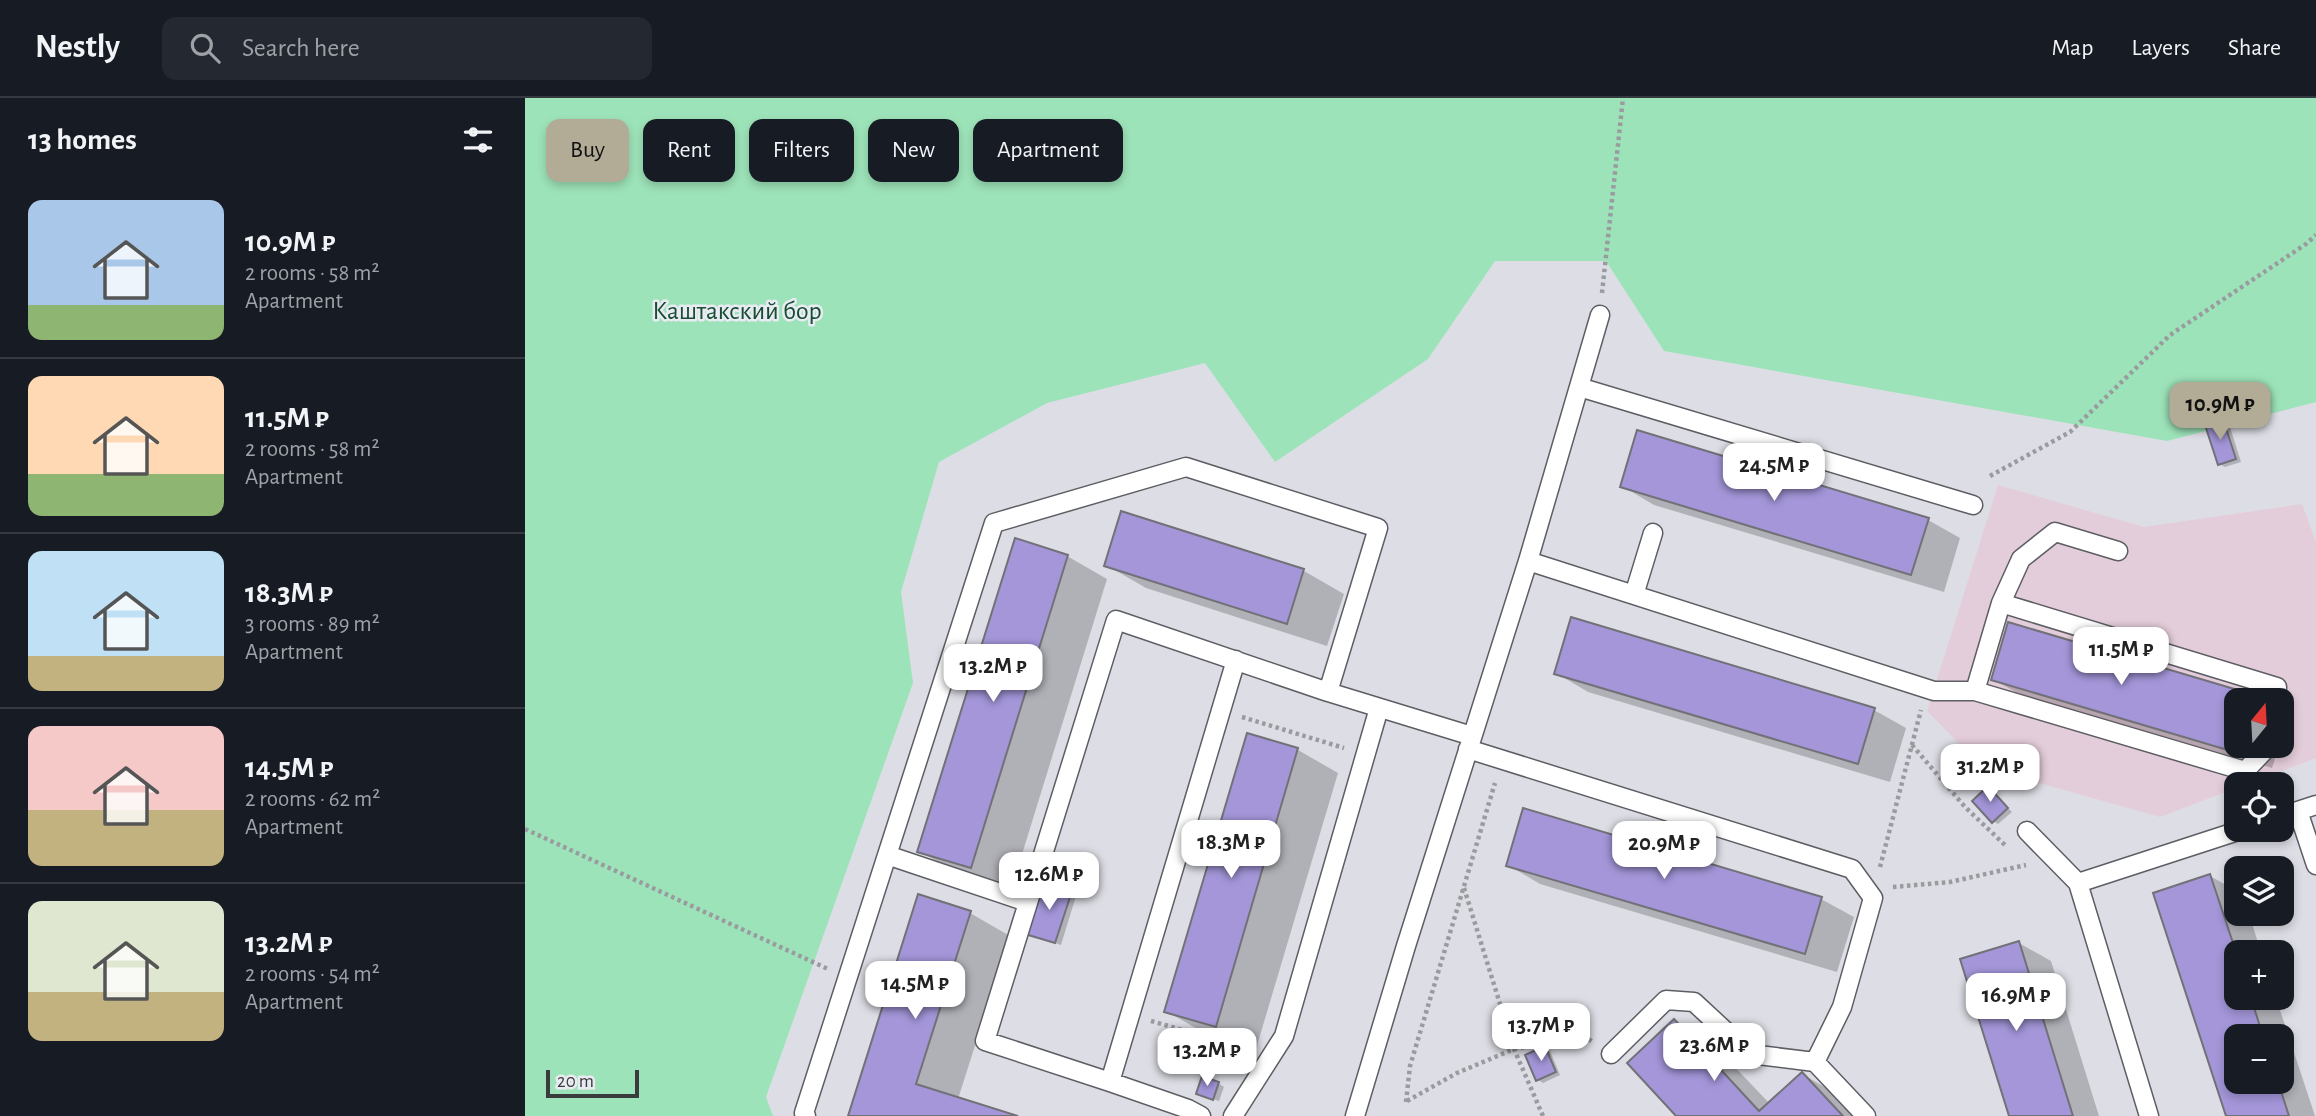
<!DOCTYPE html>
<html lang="en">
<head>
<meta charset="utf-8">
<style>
  body { margin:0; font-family:"Alegreya Sans",sans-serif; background:#242831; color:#f1f3f6; height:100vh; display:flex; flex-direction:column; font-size:26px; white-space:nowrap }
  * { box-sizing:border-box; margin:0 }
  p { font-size:23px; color:#9ea1a6 }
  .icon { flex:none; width:38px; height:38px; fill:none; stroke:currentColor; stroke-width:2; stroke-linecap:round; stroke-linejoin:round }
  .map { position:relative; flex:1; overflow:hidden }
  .details { display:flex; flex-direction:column; background:#171b24; width:525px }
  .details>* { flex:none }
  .top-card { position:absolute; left:21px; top:21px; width:665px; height:63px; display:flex; gap:14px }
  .needle { width:46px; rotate:18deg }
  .fabs { position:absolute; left:1699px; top:590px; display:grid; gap:14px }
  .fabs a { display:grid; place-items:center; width:70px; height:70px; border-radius:14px; background:#171b24; box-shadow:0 4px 10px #0003; font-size:35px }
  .scale { position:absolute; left:21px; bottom:18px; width:93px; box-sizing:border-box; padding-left:7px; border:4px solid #3a3b3d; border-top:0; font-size:19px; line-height:24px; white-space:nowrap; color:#3a3b3d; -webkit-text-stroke:5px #eaebf2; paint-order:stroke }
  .price { position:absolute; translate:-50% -60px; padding:0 16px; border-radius:14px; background:#fff; color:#222; font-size:23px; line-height:46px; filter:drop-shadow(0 2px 4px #0008) }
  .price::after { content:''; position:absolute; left:50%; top:42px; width:21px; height:16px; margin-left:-10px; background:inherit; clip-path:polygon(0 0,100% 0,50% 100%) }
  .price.active { background:#b2ac97; color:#111 }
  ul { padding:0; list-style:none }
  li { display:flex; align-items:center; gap:21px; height:175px; padding:0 28px }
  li+li { border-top:2px solid #363941 }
  li span { display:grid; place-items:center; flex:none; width:196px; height:140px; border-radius:14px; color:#555 }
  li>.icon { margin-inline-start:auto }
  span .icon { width:84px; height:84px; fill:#fffc; stroke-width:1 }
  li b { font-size:30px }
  h2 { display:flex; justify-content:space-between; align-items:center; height:84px; padding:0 28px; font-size:30px }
  .pill { padding:0 24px; border-radius:14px; background:#171b24; box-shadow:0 4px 10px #0003; font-size:24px; line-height:63px }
  .pill.active { background:#b2ac97; color:#111 }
  header { display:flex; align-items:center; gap:42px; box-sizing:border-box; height:98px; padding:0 35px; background:#171b24; border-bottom:2px solid #363941 }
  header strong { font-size:33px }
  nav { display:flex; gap:38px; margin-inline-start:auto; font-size:24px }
  .search { width:490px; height:63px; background:#242831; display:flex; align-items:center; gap:18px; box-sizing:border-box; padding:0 24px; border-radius:14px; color:#9ea1a6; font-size:26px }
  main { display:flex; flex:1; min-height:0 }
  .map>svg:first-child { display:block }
  .education { fill:#e4cdda; fill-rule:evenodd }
  .green { fill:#9de3b9 }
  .shadow { fill:#0003; fill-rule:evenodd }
  .building { fill:#a496d9; stroke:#727177; stroke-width:2 }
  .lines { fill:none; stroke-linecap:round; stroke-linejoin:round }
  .service-casing { stroke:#5d5e64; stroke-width:21 }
  .path { stroke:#9a9b9f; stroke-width:4.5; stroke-dasharray:3.5 3.5; stroke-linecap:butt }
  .service { stroke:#fff; stroke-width:18 }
  .labels { text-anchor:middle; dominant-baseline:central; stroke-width:5; stroke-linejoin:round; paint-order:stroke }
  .park-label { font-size:26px; fill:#154e32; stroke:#eaebf2 }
</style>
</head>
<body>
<header>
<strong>Nestly</strong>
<div class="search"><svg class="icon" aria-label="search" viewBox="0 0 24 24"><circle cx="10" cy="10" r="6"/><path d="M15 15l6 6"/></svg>Search here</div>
<nav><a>Map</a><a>Layers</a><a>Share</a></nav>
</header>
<main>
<section class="details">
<h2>13 homes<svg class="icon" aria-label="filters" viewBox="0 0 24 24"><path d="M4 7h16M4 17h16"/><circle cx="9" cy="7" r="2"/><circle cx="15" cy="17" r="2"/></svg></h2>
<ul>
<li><span style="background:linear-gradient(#a9c7e8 75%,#8fb573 0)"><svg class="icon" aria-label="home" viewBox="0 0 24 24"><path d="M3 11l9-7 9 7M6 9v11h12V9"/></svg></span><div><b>10.9M ₽</b><p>2 rooms · 58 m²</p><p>Apartment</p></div></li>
<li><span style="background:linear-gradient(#ffd9b3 70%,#8fb573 0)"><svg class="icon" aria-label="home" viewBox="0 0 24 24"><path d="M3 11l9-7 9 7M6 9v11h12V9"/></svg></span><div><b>11.5M ₽</b><p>2 rooms · 58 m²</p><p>Apartment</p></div></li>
<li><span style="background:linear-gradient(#bfe0f5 75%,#c2b280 0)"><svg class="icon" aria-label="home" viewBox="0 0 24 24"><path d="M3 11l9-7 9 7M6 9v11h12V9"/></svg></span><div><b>18.3M ₽</b><p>3 rooms · 89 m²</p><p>Apartment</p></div></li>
<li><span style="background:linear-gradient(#f6c9c9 60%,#c2b280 0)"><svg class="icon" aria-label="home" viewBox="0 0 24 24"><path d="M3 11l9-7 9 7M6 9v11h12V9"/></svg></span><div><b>14.5M ₽</b><p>2 rooms · 62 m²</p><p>Apartment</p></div></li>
<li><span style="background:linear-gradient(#dfe7d0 65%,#c2b280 0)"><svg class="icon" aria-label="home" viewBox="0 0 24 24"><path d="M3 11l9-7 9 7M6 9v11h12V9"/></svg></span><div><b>13.2M ₽</b><p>2 rooms · 54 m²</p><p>Apartment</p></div></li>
</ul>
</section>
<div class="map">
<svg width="1791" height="1018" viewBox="0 0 1791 1018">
  <rect width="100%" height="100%" fill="#dddee5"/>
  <path class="education" d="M 1473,387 L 1619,429 L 1777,406 L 1791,444 L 1791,660 L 1723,686 L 1712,686 L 1711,690 L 1635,719 L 1457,669 L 1402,613 ZM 1712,602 L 1757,602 L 1757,648 L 1712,648 Z"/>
  <path class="green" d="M 0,0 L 1791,0 L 1791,304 L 1642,343 L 1139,253 L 1081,163 L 970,163 L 903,261 L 750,364 L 680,265 L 522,305 L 414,364 L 376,494 L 388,585 L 241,999 L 248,1018 L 0,1018 Z"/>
  <path class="shadow" d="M 1698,323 L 1704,326 L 1716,364 L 1700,369 L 1694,366 Z
    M 1097,388 L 1403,422 L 1435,440 L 1419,494 L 1129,407 Z
    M 597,415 L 779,473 L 819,496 L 802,548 L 621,490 L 581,467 Z
    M 542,458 L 582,481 L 486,792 L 434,776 L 394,753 Z
    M 1484,526 L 1741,602 L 1712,602 L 1712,648 L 1754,648 L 1747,670 L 1492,595 L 1468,581 Z
    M 1031,575 L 1349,612 L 1381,630 L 1365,684 L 1063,594 Z
    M 1757,611 L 1763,615 L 1757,637 Z
    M 723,637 L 773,652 L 813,675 L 731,951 L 681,936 L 641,913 Z
    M 1463,690 L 1487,714 L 1473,726 L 1468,723 Z
    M 983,767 L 1296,801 L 1329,819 L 1312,874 L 1015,786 Z
    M 1685,778 L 1712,793 L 1712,816 L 1724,816 L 1736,854 L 1712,854 L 1712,900 L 1751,900 L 1790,1018 L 1702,1018 ZM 1712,938 L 1757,938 L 1757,984 L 1712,984 Z
    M 546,795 L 551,798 L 536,847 L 508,838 Z
    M 445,815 L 485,838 L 433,1001 L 487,1018 L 324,1018 Z
    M 1494,845 L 1526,863 L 1574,1018 L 1486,1018 Z
    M 1149,923 L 1189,947 L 1245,1006 L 1277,976 L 1317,999 L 1335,1018 L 1154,1018 Z
    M 1020,950 L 1025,953 L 1035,977 L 1018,985 L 1012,981 Z
    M 693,985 L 699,989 L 694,1003 L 679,998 Z"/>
  <path class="building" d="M 1698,321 L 1711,361 L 1693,367 L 1680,327 Z
    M 1112,332 L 1404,420 L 1386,477 L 1095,389 Z
    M 596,413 L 779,471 L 762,526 L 579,468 Z
    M 490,440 L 543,457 L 446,770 L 392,754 Z
    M 1046,519 L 1350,610 L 1333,666 L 1029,576 Z
    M 1483,524 L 1740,600 L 1740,602 L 1712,602 L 1712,648 L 1726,648 L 1723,658 L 1466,582 Z
    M 722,635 L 773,650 L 691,929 L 639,914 Z
    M 1463,688 L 1483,710 L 1467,725 L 1447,703 Z
    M 998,710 L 1297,799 L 1280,856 L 981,768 Z
    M 1685,776 L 1712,857 L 1712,900 L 1726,900 L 1738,938 L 1712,938 L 1712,984 L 1753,984 L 1764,1018 L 1701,1018 L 1628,795 Z
    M 517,784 L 547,793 L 530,845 L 500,836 Z
    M 393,796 L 446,813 L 391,986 L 493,1018 L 323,1018 Z
    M 1494,843 L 1530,960 L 1548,1018 L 1484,1018 L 1435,861 Z
    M 1149,921 L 1234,1013 L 1277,974 L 1318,1018 L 1151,1018 L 1102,965 Z
    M 1020,948 L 1031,974 L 1011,983 L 1000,957 Z
    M 677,978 L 694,984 L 688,1002 L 671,996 Z"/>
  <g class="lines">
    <g class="service-casing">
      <path id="service" d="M 1054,289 L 1448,407
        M 1003,463 L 1409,593 L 1450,593 L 1720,673 L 1739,653 L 1741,648
        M 1109,497 L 1128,435
        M 1476,505 L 1496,461 L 1530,434 L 1593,453
        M 1450,593 L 1476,505 L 1752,589 L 1751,602
        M 943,651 L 1327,771 L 1348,800 L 1317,909 L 1290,964
        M 1773,713 L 1791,767
        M 1757,718 L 1791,707
        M 1502,733 L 1553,785
        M 362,757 L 502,804
        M 1086,956 L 1141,902 L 1169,904 L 1225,956 L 1290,964 L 1341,1018
        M 585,984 L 711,562
        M 281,1018 L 279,1015 L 469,425 L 661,369 L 853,430 L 803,594
        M 676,1018 L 663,1011 L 585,984 L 460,943 L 591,522 L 803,594 L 947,638
        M 708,1018 L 759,938 L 854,610
        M 830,1018 L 881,848 L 1003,463 L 1075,217
        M 1624,1018 L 1553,785 L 1716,732"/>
    </g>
    <path class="path" d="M 1077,195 L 1098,0
      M 1465,378 L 1545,334 L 1645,237 L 1781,146 L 1791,137
      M 717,619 L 819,650
      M 1387,647 L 1440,709 L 1481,748
      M 0,731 L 303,871
      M 1355,769 L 1396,612
      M 1368,789 L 1425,784 L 1501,767
      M 939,790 L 989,951 L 1018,1018
      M 626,923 L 725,951
      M 882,1003 L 932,975 L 989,951 L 1059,938 L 1068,944
      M 881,1004 L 885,968 L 970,685"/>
    <use href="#service" class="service"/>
  </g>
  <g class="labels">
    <g class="park-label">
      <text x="212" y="213">Каштакский бор</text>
    </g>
  </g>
</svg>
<div class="fabs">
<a><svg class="needle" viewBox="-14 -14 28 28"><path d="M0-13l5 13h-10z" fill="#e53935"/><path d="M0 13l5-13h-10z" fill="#9ea1a6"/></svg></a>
<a><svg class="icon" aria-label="locate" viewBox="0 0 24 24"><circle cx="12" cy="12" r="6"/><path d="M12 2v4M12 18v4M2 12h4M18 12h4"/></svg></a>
<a><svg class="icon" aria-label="layers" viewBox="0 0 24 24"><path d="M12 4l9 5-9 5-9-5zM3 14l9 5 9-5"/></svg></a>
<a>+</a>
<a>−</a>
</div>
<div class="scale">20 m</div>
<b class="price active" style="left:1695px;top:344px">10.9M ₽</b>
<b class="price" style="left:1249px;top:405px">24.5M ₽</b>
<b class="price" style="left:1596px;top:589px">11.5M ₽</b>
<b class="price" style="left:468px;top:606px">13.2M ₽</b>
<b class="price" style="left:1465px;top:706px">31.2M ₽</b>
<b class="price" style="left:706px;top:782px">18.3M ₽</b>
<b class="price" style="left:1139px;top:783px">20.9M ₽</b>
<b class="price" style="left:524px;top:814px">12.6M ₽</b>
<b class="price" style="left:390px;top:923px">14.5M ₽</b>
<b class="price" style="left:1491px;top:935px">16.9M ₽</b>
<b class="price" style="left:1016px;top:965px">13.7M ₽</b>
<b class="price" style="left:1189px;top:985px">23.6M ₽</b>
<b class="price" style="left:682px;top:990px">13.2M ₽</b>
<div class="top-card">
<a class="pill active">Buy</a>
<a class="pill">Rent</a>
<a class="pill">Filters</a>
<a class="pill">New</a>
<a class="pill">Apartment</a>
</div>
</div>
</main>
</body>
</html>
